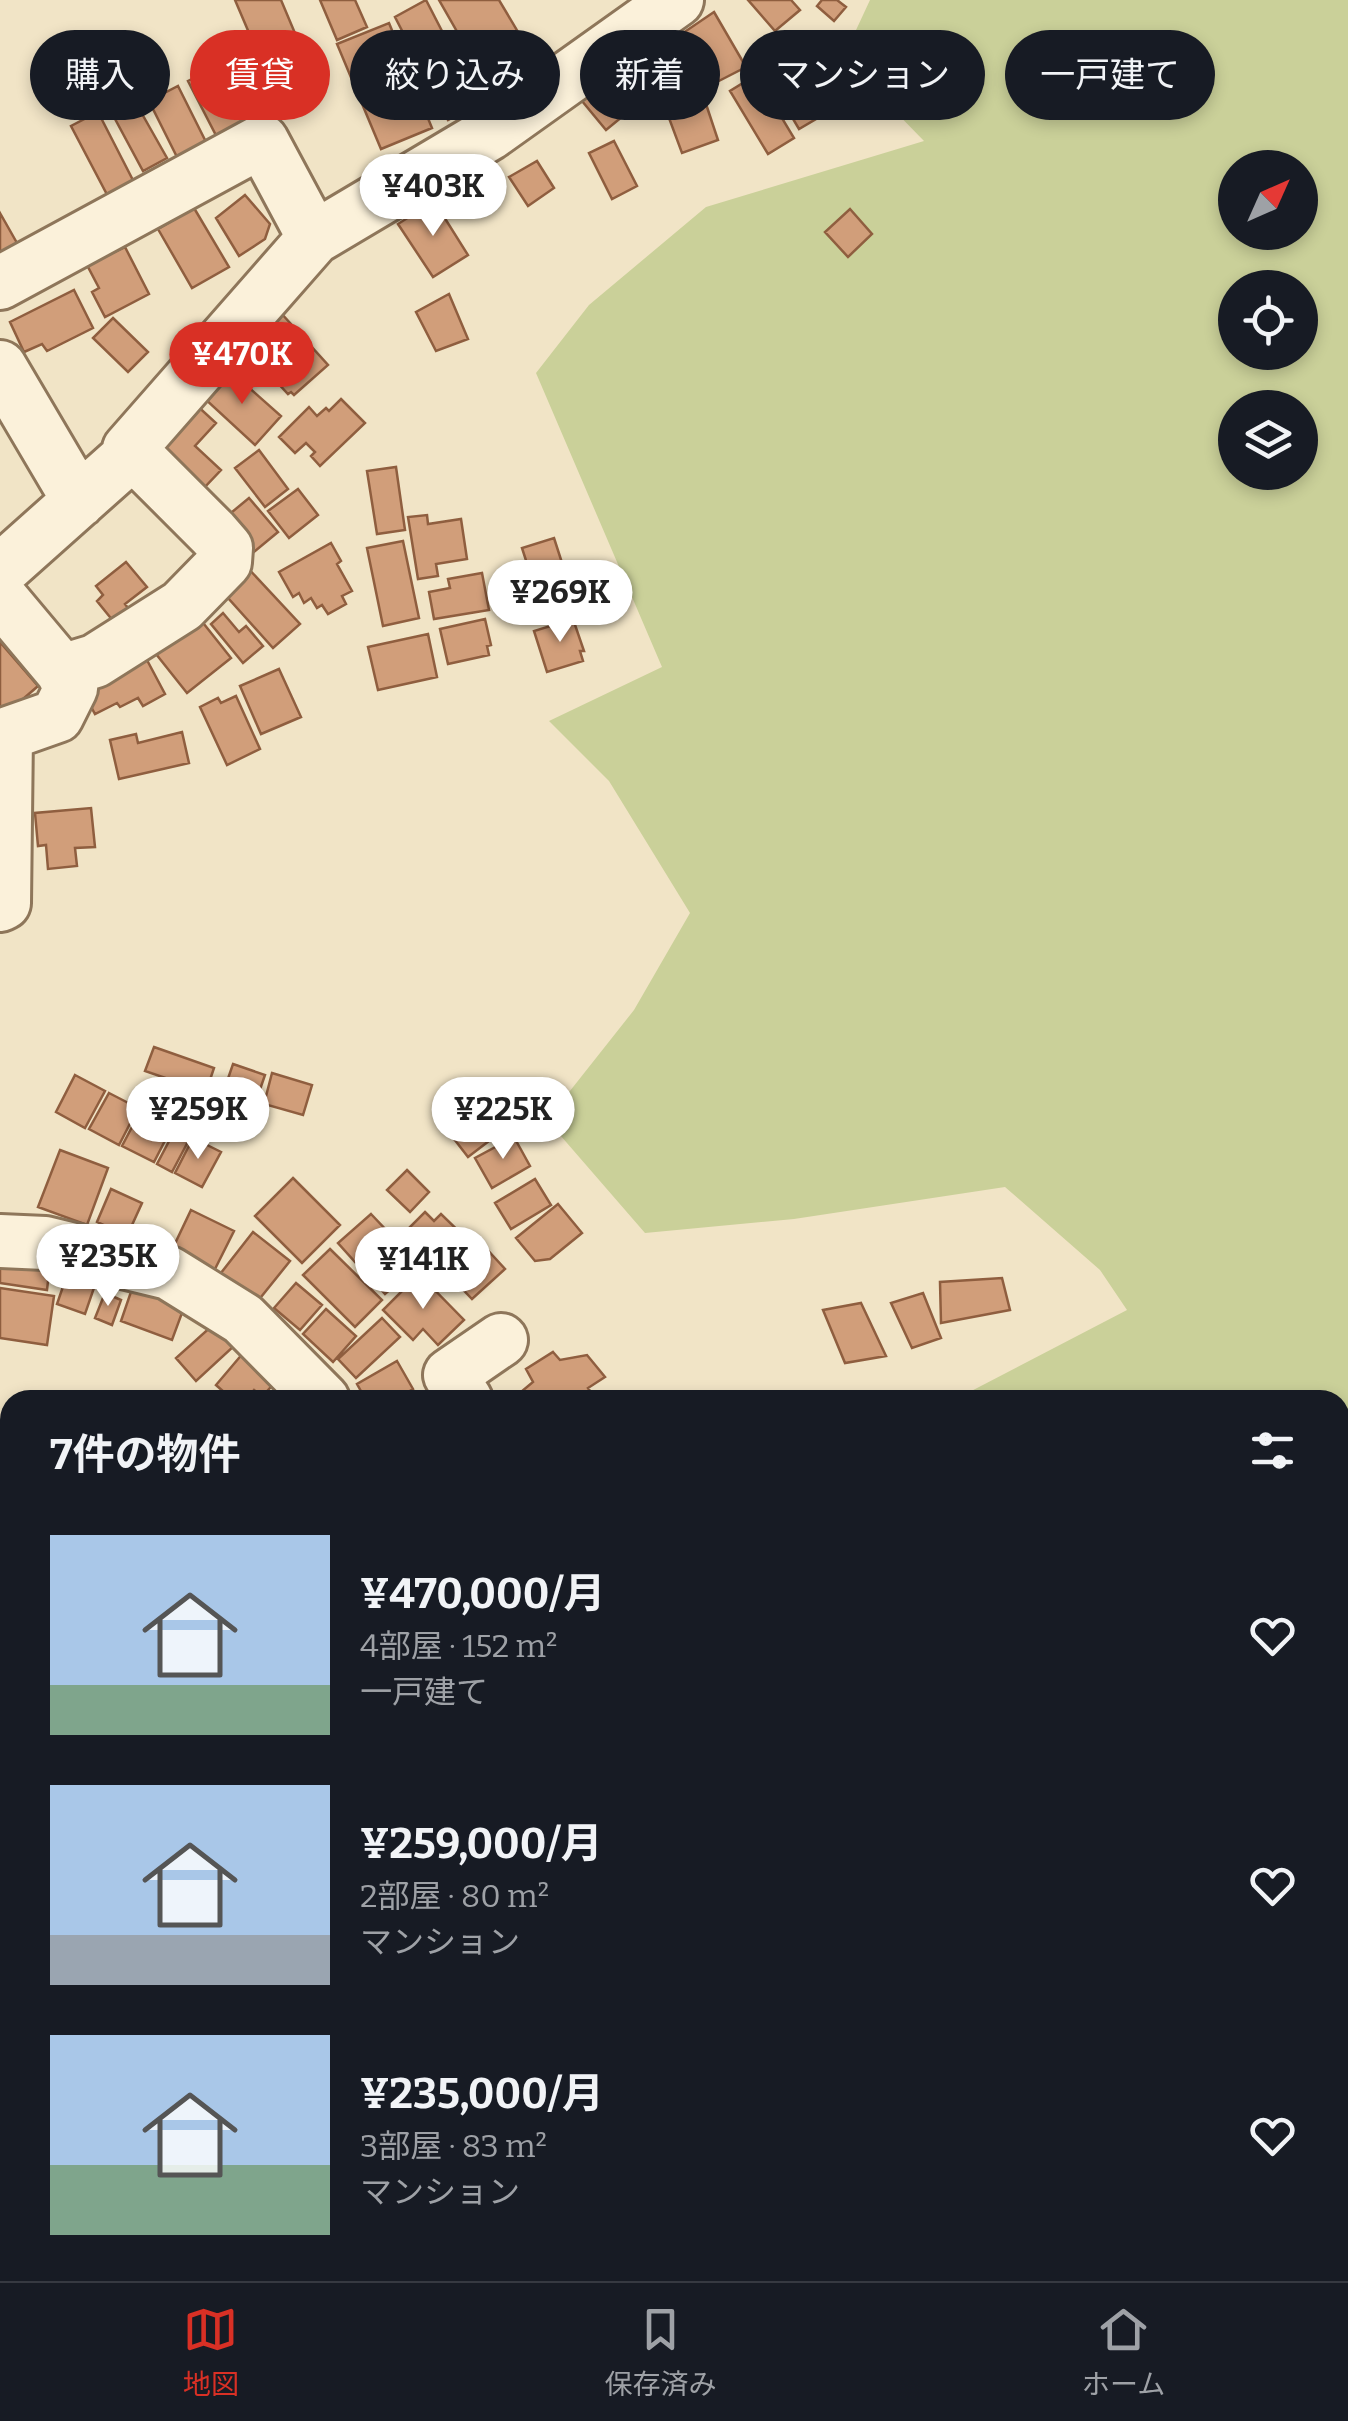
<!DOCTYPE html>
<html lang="ja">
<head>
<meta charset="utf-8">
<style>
  body { margin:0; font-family:Bitter,"Noto Sans JP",serif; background:#20242c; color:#f1f3f6; height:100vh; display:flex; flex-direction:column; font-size:38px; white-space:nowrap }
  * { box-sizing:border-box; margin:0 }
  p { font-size:32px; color:#9ea1a6 }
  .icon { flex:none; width:55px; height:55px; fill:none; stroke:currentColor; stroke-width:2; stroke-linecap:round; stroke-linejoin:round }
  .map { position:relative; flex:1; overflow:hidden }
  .details { position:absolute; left:0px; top:1390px; width:1350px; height:892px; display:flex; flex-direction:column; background:#171b24; border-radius:30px 30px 0 0; box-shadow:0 5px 15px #0003 }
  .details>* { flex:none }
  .banner { position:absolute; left:30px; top:30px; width:1290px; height:90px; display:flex; gap:20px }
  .needle { width:65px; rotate:45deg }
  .fabs { position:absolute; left:1218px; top:150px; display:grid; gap:20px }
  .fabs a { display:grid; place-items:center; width:100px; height:100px; border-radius:50%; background:#171b24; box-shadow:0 5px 15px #0003; font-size:50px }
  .price { position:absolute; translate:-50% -85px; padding:0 22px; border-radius:35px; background:#fff; color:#222; font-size:32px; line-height:65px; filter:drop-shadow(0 2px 5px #0008) }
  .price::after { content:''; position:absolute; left:50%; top:60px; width:30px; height:22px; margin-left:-15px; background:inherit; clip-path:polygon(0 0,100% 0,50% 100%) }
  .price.current { background:#d93025; color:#fff }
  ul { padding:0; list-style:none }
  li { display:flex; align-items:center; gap:30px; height:250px; padding:0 50px }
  li span { display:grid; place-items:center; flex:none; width:280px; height:200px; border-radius:0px; color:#555 }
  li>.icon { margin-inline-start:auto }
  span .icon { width:120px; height:120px; fill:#fffc; stroke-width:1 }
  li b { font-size:42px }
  h2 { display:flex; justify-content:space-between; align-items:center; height:120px; padding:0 50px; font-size:42px }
  .chip { padding:0 35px; border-radius:45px; background:#171b24; box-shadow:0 5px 15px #0003; font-size:35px; line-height:90px }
  .chip.current { background:#d93025; color:#fff }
  .tab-bar { display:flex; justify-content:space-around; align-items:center; height:140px; border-top:2px solid #363941; background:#171b24; font-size:28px; color:#9ea1a6 }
  .tab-bar a { display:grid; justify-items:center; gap:5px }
  .tab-bar .current { color:#d93025 }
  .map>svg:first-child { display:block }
  .green { fill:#cad099; fill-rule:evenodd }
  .building { fill:#d19e7a; stroke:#8f5e3f; stroke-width:2.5 }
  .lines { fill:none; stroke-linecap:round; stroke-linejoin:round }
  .minor-casing { stroke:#8e765a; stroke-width:58 }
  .minor { stroke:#fbf1da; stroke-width:52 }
</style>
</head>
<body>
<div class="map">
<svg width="1348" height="2281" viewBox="0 0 1348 2281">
  <rect width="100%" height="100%" fill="#f1e4c6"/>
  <path class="green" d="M 870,0 L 1348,0 L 1348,1577 L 1340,1578 L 1340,1400 L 954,1400 L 1127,1310 L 1100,1270 L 1005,1187 L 794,1219 L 645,1233 L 547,1120 L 634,1010 L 690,913 L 609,781 L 549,721 L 662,667 L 536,373 L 589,305 L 706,207 L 924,141 L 843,58 ZM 1235,168 L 1300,168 L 1300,232 L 1235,232 ZM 1235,288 L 1300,288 L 1300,352 L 1235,352 ZM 1235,408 L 1300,408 L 1300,472 L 1235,472 Z
    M 1348,1737 L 1348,2281 L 750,2281 L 763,2272 L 1340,2272 L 1340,1738 Z"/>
  <path class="building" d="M 235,0 L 281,0 L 297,38 L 258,54 Z
    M 320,0 L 355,0 L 367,27 L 337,40 Z
    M 426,0 L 479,103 L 448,120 L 395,17 Z
    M 439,0 L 499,0 L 521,37 L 475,63 Z
    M 748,0 L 791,0 L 800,10 L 775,31 Z
    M 822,0 L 837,0 L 846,7 L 834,21 L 817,6 Z
    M 714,12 L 746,67 L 713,84 L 680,35 Z
    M 389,23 L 432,128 L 381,149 L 337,44 Z
    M 655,30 L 685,65 L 606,130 L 577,95 Z
    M 801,55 L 833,109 L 799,129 L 767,75 Z
    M 226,62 L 258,126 L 221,145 L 188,81 Z
    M 756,75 L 794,138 L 768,154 L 730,91 Z
    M 178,86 L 209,148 L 180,163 L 149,101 Z
    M 706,104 L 718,140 L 682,153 L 669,118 Z
    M 137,105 L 167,158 L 143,171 L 114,117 Z
    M 98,112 L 138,190 L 112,204 L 71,126 Z
    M 614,141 L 637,186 L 612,199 L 589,153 Z
    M 537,161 L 554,188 L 528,206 L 509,177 Z
    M 245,195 L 270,224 L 265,239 L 239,256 L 216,218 Z
    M 434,201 L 468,255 L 433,277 L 398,224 Z
    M 194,208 L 229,267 L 192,288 L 158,229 Z
    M 850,209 L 872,234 L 848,257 L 825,232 Z
    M 0,213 L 17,243 L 0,253 Z
    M 125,247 L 149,294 L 105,317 L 92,292 L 99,288 L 87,265 Z
    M 74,290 L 93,328 L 47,351 L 42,344 L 24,352 L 10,322 Z
    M 449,294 L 468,339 L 436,351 L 416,312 Z
    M 281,313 L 328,365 L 294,395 L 291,392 L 288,394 L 251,354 L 261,345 L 254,337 Z
    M 113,318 L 148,352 L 128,372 L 93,338 Z
    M 229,370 L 281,416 L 255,445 L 204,398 Z
    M 341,399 L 365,423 L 320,466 L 311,456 L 315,452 L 306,443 L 295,453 L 279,437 L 309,407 L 317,416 L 326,408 L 329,411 Z
    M 193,402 L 216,423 L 195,446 L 221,470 L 202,490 L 153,445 Z
    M 259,450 L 288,489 L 265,507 L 235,468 Z
    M 396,467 L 405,530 L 377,534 L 367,471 Z
    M 298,489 L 318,515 L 289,538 L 268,511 Z
    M 249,498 L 278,532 L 249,556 L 220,522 Z
    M 427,515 L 428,524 L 461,519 L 467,559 L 436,564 L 438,576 L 418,579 L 408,517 Z
    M 554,538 L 573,597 L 541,607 L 522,548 Z
    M 403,541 L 419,618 L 383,626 L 367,548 Z
    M 331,543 L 341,561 L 337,564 L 352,591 L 342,596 L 346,604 L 328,614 L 322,605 L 317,608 L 311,598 L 304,603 L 299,593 L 293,597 L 279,572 Z
    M 126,562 L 147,587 L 125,604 L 133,615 L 118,627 L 97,601 L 103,595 L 96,586 Z
    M 246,566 L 300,624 L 273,648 L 220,589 Z
    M 482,573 L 489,610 L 434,619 L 429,592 L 450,588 L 448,579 Z
    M 223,613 L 239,632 L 246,626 L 263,646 L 243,663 L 211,624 Z
    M 196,614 L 231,658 L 187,693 L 152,649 Z
    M 485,619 L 491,645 L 487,646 L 489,655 L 448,664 L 440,629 Z
    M 573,619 L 584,651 L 580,651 L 583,661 L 547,672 L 534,631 Z
    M 428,634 L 437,677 L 378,690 L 368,647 Z
    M 0,642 L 38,686 L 0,719 Z
    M 139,645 L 165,694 L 143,706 L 138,698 L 120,707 L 117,703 L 95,714 L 76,679 Z
    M 279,669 L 301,717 L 261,734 L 240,686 Z
    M 236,696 L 260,749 L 227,765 L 200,707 L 218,698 L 221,703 Z
    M 182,732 L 189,763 L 119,779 L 110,740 L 136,734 L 138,743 Z
    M 91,808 L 95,847 L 75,848 L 77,866 L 48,869 L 46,845 L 38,846 L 35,813 Z
    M 154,1047 L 214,1068 L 206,1092 L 145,1071 Z
    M 233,1064 L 265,1075 L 254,1107 L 222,1096 Z
    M 272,1073 L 312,1085 L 303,1115 L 264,1104 Z
    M 75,1075 L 105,1091 L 85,1128 L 56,1112 Z
    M 109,1093 L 138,1108 L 119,1145 L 89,1129 Z
    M 481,1097 L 506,1128 L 468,1157 L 444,1126 Z
    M 141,1110 L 172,1127 L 154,1162 L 122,1146 Z
    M 176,1128 L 191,1136 L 172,1172 L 157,1164 Z
    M 514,1137 L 530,1166 L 492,1188 L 475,1158 Z
    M 193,1138 L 221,1152 L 202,1187 L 175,1173 Z
    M 60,1150 L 108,1168 L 87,1225 L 38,1207 Z
    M 407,1170 L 429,1192 L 410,1212 L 387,1190 Z
    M 293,1178 L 340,1225 L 302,1263 L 255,1216 Z
    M 535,1179 L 551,1205 L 511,1229 L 495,1203 Z
    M 111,1189 L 142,1203 L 127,1236 L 97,1222 Z
    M 558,1204 L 582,1233 L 550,1259 L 535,1261 L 516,1238 Z
    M 191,1210 L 234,1231 L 213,1273 L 171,1252 Z
    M 425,1212 L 434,1221 L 441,1214 L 473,1245 L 443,1275 L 403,1234 Z
    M 371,1214 L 388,1232 L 355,1262 L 338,1243 Z
    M 253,1232 L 290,1261 L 253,1307 L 217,1278 Z
    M 396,1236 L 420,1263 L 385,1294 L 361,1267 Z
    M 483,1245 L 505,1269 L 472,1299 L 450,1276 Z
    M 330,1249 L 382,1300 L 355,1327 L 303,1275 Z
    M 0,1257 L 50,1264 L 47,1290 L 0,1283 Z
    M 68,1272 L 96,1282 L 85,1314 L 57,1304 Z
    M 419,1274 L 464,1320 L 438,1345 L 423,1329 L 413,1340 L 383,1310 Z
    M 1002,1278 L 1010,1310 L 941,1323 L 940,1282 Z
    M 134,1283 L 186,1302 L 172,1340 L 121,1321 Z
    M 296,1283 L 322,1305 L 300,1330 L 274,1308 Z
    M 0,1288 L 54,1296 L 47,1345 L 0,1338 Z
    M 105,1293 L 121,1300 L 112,1325 L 95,1318 Z
    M 923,1293 L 941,1338 L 912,1348 L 891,1303 Z
    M 861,1303 L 886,1356 L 845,1363 L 823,1310 Z
    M 326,1309 L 356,1336 L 333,1362 L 303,1334 Z
    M 382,1318 L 400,1337 L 356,1378 L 338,1359 Z
    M 214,1324 L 234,1346 L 196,1381 L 176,1358 Z
    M 250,1345 L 283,1373 L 262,1397 L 254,1390 L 246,1400 L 233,1400 L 216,1385 Z
    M 553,1352 L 560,1360 L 587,1355 L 605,1377 L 588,1388 L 596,1400 L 517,1400 L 515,1397 L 533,1382 L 526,1369 Z
    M 397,1361 L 413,1389 L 395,1400 L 366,1400 L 357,1384 Z
    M 10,1766 L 10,1806 L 0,1806 L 0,1768 Z
    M 0,1884 L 10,1886 L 10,1923 L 0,1921 Z
    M 0,1940 L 10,1942 L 10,1983 L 0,1981 Z
    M 2,2131 L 10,2133 L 10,2185 L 0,2183 Z
    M 471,2272 L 512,2272 L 519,2281 L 463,2281 Z"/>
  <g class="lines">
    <g class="minor-casing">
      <path id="minor" d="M 0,283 L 262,141 L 314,238
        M 0,367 L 79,501
        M 0,571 L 128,457 L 129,449 L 314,238 L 489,134 L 677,0
        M 0,597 L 62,671 L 71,688 L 57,716 L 6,734 L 4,903 L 0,905
        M 62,671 L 95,661 L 182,606 L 225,562 L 226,548 L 213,533 L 129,449
        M 0,1241 L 45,1243 L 169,1273 L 243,1319 L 323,1400
        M 466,1400 L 450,1375 L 501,1340
        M 0,1553 L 10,1550
        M 0,2268 L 10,2258"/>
    </g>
    <use href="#minor" class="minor"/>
  </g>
</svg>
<div class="fabs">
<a><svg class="needle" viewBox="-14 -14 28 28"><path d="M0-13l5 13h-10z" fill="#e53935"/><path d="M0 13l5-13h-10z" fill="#9ea1a6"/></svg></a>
<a><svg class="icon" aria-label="locate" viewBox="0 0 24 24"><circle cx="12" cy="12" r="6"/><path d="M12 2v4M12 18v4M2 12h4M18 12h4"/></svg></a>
<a><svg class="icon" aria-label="layers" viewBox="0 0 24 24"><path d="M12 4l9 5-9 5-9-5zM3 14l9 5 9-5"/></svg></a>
</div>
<b class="price" style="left:433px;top:239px">¥403K</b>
<b class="price current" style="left:242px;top:407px">¥470K</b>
<b class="price" style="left:560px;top:645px">¥269K</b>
<b class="price" style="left:198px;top:1162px">¥259K</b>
<b class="price" style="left:503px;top:1162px">¥225K</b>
<b class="price" style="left:108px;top:1309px">¥235K</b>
<b class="price" style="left:423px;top:1312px">¥141K</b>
<div class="banner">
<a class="chip">購入</a>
<a class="chip current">賃貸</a>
<a class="chip">絞り込み</a>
<a class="chip">新着</a>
<a class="chip">マンション</a>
<a class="chip">一戸建て</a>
</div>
<section class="details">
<h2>7件の物件<svg class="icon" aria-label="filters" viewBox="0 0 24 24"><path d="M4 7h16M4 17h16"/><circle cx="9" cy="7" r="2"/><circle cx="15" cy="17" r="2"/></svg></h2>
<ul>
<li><span style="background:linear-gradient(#a9c7e8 75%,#7fa58c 0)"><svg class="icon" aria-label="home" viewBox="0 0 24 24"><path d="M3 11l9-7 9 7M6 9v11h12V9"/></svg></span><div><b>¥470,000/月</b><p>4部屋 · 152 m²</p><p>一戸建て</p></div><svg class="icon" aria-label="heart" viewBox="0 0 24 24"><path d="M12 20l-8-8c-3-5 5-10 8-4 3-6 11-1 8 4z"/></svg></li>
<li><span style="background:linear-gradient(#a9c7e8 75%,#9aa5b1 0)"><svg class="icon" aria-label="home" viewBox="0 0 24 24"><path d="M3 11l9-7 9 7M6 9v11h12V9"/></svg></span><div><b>¥259,000/月</b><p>2部屋 · 80 m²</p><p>マンション</p></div><svg class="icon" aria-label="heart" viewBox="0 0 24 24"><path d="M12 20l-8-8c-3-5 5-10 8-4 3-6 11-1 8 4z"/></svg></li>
<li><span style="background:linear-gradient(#a9c7e8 65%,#7fa58c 0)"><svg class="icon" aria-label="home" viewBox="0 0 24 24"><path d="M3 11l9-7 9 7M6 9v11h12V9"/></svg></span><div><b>¥235,000/月</b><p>3部屋 · 83 m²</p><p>マンション</p></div><svg class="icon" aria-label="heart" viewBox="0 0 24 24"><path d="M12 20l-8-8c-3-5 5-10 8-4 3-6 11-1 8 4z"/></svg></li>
</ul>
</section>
</div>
<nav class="tab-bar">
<a class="current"><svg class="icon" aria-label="map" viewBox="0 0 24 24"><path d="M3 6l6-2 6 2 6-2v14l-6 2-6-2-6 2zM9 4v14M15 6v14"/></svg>地図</a>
<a><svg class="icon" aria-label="saved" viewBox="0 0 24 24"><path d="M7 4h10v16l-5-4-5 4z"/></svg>保存済み</a>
<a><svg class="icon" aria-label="home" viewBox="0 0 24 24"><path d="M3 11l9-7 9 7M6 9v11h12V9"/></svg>ホーム</a>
</nav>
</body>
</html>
